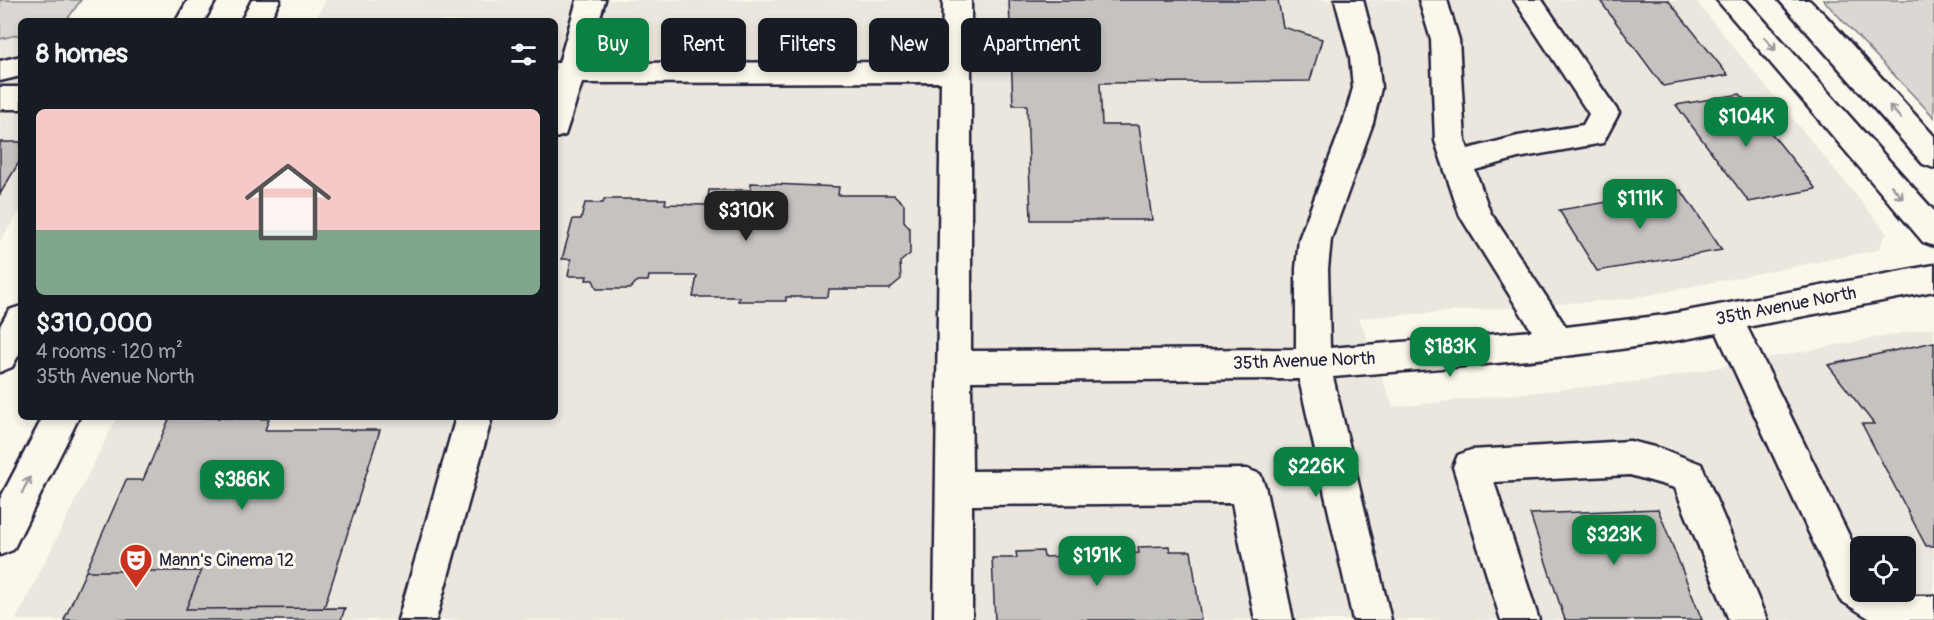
<!DOCTYPE html>
<html lang="en">
<head>
<meta charset="utf-8">
<style>
  body { margin:0; font-family:Pangolin,sans-serif; background:#242831; color:#f1f3f6; height:100vh; display:flex; flex-direction:column; font-size:22px; white-space:nowrap }
  * { box-sizing:border-box; margin:0 }
  p { font-size:20px; color:#9ea1a6 }
  .icon { flex:none; width:33px; height:33px; fill:none; stroke:currentColor; stroke-width:2; stroke-linecap:round; stroke-linejoin:round }
  .map { position:relative; flex:1; overflow:hidden }
  .details { position:absolute; left:18px; top:18px; width:540px; height:402px; display:flex; flex-direction:column; background:#171b24; border-radius:9px; box-shadow:0 3px 9px #0003 }
  .details>* { flex:none }
  .banner { position:absolute; left:576px; top:18px; width:570px; height:54px; display:flex; gap:12px }
  .buttons { position:absolute; left:1850px; top:536px; display:grid; gap:12px }
  .buttons a { display:grid; place-items:center; width:66px; height:66px; border-radius:9px; background:#171b24; box-shadow:0 3px 9px #0003; font-size:30px }
  .price { position:absolute; translate:-50% -51px; padding:0 14px; border-radius:12px; background:#0b8043; color:#fff; font-size:20px; line-height:39px; filter:drop-shadow(0 2px 3px #0008) }
  .price::after { content:''; position:absolute; left:50%; top:36px; width:18px; height:14px; margin-left:-9px; background:inherit; clip-path:polygon(0 0,100% 0,50% 100%) }
  .price.current { background:#222; color:#fff }
  ul { padding:0; list-style:none }
  li { display:grid; align-content:center; gap:12px; height:318px; padding:0 18px }
  li+li { border-top:2px solid #363941 }
  li span { display:grid; place-items:center; height:186px; border-radius:9px; color:#555 }
  li>.icon { margin-inline-start:auto }
  span .icon { width:108px; height:108px; fill:#fffc; stroke-width:1 }
  li b { font-size:26px }
  h2 { display:flex; justify-content:space-between; align-items:center; height:72px; padding:0 18px; font-size:26px }
  .tag { padding:0 21px; border-radius:9px; background:#171b24; box-shadow:0 3px 9px #0003; font-size:21px; line-height:54px }
  .tag.current { background:#0b8043; color:#fff }
  .map>svg:first-child { display:block }
  .built { fill:#ebe7df; fill-rule:evenodd }
  .green { fill:#dbd8d3; stroke:#7e7d87; stroke-width:1.5 }
  .building { fill:#c6c2c0; stroke:#22223b; stroke-width:1.5 }
  .lines { fill:none; stroke-linecap:round; stroke-linejoin:round }
  .minor-casing { stroke:#22223b; stroke-width:5 }
  .major-casing { stroke:#22223b; stroke-width:5 }
  .minor { fill:#fbf7ec; fill-rule:evenodd }
  .major { fill:#fbf7ec; fill-rule:evenodd }
  .oneway { stroke:#99979c }
  .labels { text-anchor:middle; dominant-baseline:central; stroke-width:6; stroke-linejoin:round; paint-order:stroke }
  .street-label { font-size:18px; fill:#22223b; stroke:#fbf7ec }
  .poi-label { font-size:18px; fill:#22223b; stroke:#fbf7ec; text-anchor:start }
</style>
</head>
<body>
<div class="map">
<svg width="1934" height="620" viewBox="0 0 1934 620">
  <rect width="100%" height="100%" fill="#fbf7ec"/>
  <filter id="ink" filterUnits="userSpaceOnUse"><feTurbulence type="fractalNoise" baseFrequency=".0167" numOctaves="2"/><feDisplacementMap in="SourceGraphic" scale="12" xChannelSelector="R" yChannelSelector="G"/><feConvolveMatrix kernelMatrix="1 2 1 2 8 2 1 2 1" color-interpolation-filters="sRGB"/></filter>
  <g filter="url(#ink)">
    <path class="built" d="M 326,0 L 1695,0 L 1887,233 L 1878,250 L 1628,299 L 1359,318 L 1393,407 L 1651,380 L 1934,327 L 1934,620 L 16,620 L 117,417 L 555,417 L 555,21 L 315,21 ZM 1860,546 L 1905,546 L 1905,591 L 1860,591 Z
      M 21,34 L 21,209 L 0,241 L 0,39 Z"/>
    <path class="green" d="M 0,0 L 81,0 L 66,21 L 21,21 L 21,34 L 0,39 Z
      M 1823,0 L 1934,0 L 1934,117 Z"/>
    <path class="building" d="M 1009,0 L 1278,0 L 1283,27 L 1322,39 L 1310,81 L 1100,83 L 1102,125 L 1139,125 L 1152,220 L 1031,220 L 1027,105 L 1013,105 Z
      M 1613,0 L 1668,0 L 1728,75 L 1663,86 L 1601,2 Z
      M 1740,94 L 1816,189 L 1749,202 L 1676,105 Z
      M 0,142 L 21,142 L 21,159 L 0,194 Z
      M 751,183 L 839,187 L 838,195 L 894,195 L 904,204 L 904,221 L 910,229 L 910,254 L 900,262 L 901,279 L 889,289 L 829,289 L 828,297 L 786,297 L 786,301 L 738,301 L 739,297 L 693,297 L 697,276 L 649,276 L 648,281 L 637,281 L 630,289 L 597,289 L 593,280 L 586,280 L 587,276 L 568,276 L 571,259 L 562,259 L 573,219 L 581,219 L 585,203 L 603,203 L 604,199 L 666,199 L 665,204 L 707,205 L 709,190 L 751,190 Z
      M 1681,190 L 1722,250 L 1597,271 L 1559,210 Z
      M 1934,342 L 1934,546 L 1926,546 L 1862,424 L 1874,424 L 1828,365 Z
      M 170,417 L 269,419 L 265,430 L 380,430 L 324,608 L 186,609 L 201,571 L 86,571 L 126,480 L 143,480 Z
      M 1658,509 L 1702,620 L 1565,620 L 1530,514 Z
      M 1169,546 L 1170,551 L 1191,551 L 1201,620 L 995,620 L 992,558 L 1017,558 L 1016,552 L 1043,551 L 1044,557 L 1139,553 L 1138,547 Z
      M 86,571 L 201,571 L 186,609 L 345,608 L 341,620 L 64,620 Z"/>
    <g class="lines">
      <g class="minor-casing">
        <path id="minor" d="M 577,0 L 605,0 L 587,63 L 942,62 L 943,0 L 971,0 L 971,351 L 1296,349 L 1296,269 L 1299,239 L 1343,123 L 1353,88 L 1350,57 L 1335,0 L 1363,0 L 1378,57 L 1381,88 L 1373,123 L 1331,239 L 1328,269 L 1330,348 L 1532,331 L 1460,216 L 1435,141 L 1431,40 L 1419,0 L 1447,0 L 1459,40 L 1465,141 L 1468,149 L 1518,136 L 1583,125 L 1589,114 L 1514,0 L 1542,0 L 1619,113 L 1603,143 L 1518,158 L 1475,170 L 1490,212 L 1566,327 L 1665,315 L 1934,265 L 1934,291 L 1747,327 L 1860,558 L 1860,591 L 1896,591 L 1905,596 L 1934,596 L 1934,620 L 1872,620 L 1840,600 L 1717,333 C 1590,358 1461,366 1333,377 L 1391,620 L 1353,620 L 1299,379 L 971,381 L 972,471 L 1247,469 L 1260,474 L 1265,486 L 1293,620 L 1255,620 L 1232,503 L 972,505 L 972,620 L 934,620 L 941,82 L 582,83 L 565,135 L 555,138 L 555,63 L 559,63 Z
          M 1717,0 L 1746,0 L 1934,211 L 1934,246 L 1923,242 Z
          M 1779,0 L 1809,0 L 1825,15 L 1934,136 L 1934,168 L 1923,164 Z
          M 21,56 L 21,76 L 0,81 L 0,61 Z
          M 0,87 L 21,87 L 21,109 L 0,109 Z
          M 456,417 L 492,417 L 436,620 L 398,620 Z
          M 1630,441 L 1662,449 L 1701,464 L 1767,620 L 1729,620 L 1675,488 L 1630,475 L 1494,482 L 1539,620 L 1501,620 L 1453,467 L 1458,455 L 1471,450 Z"/>
      </g>
      <g class="major-casing">
        <path id="major" d="M 188,0 L 216,0 L 204,21 L 176,21 Z
          M 252,0 L 280,0 L 269,21 L 241,21 Z
          M 21,306 L 21,351 L 12,367 L 0,372 L 0,326 L 9,310 Z
          M 43,417 L 79,417 L 13,550 L 0,555 L 0,499 Z"/>
      </g>
      <use href="#minor" class="minor"/>
      <use href="#major" class="major"/>
    </g>
    <defs><path id="oneway-shaft" d="M-6 0H5M1.5-3L5.5 0L1.5 3" fill="none" stroke-width="1.6" stroke-linecap="round" stroke-linejoin="round" transform="scale(1.5)"/></defs>
    <g class="oneway">
      <use href="#oneway-shaft" transform="translate(1770 44) rotate(49)"/>
      <use href="#oneway-shaft" transform="translate(1895 112) rotate(-131)"/>
      <use href="#oneway-shaft" transform="translate(1897 192) rotate(49)"/>
      <use href="#oneway-shaft" transform="translate(26 485) rotate(-63)"/>
    </g>
  </g>
  <defs>
    <g id="theatre-pin" transform="scale(1.725)"><path d="M0 17L-7.5 6A9.5 9.5 0 1 1 7.5 6Z" fill="#c8321e" stroke="#fbf7ec"/><path d="M-5-5.5Q0-4 5-5.5V0Q5 5 0 6Q-5 5-5 0ZM-3.3-2.5H-1v1.5H-3.3ZM1-2.5H3.3v1.5H1ZM-2.8 1Q0 5.5 2.8 1Z" fill="#fff"/></g>
  </defs>
  <g fill-rule="evenodd">
    <use href="#theatre-pin" x="136" y="560"/>
  </g>
  <g class="labels">
    <g class="street-label">
      <text transform="translate(1786 306) rotate(-11)">35th Avenue North</text>
      <text transform="translate(1304 361) rotate(-2)">35th Avenue North</text>
    </g>
    <g class="poi-label">
      <text x="159" y="560">Mann's Cinema 12</text>
    </g>
  </g>
</svg>
<div class="buttons">
<a><svg class="icon" aria-label="locate" viewBox="0 0 24 24"><circle cx="12" cy="12" r="6"/><path d="M12 2v4M12 18v4M2 12h4M18 12h4"/></svg></a>
</div>
<b class="price" style="left:1746px;top:148px">$104K</b>
<b class="price" style="left:1640px;top:230px">$111K</b>
<b class="price current" style="left:746px;top:242px">$310K</b>
<b class="price" style="left:1450px;top:378px">$183K</b>
<b class="price" style="left:1316px;top:498px">$226K</b>
<b class="price" style="left:242px;top:511px">$386K</b>
<b class="price" style="left:1614px;top:566px">$323K</b>
<b class="price" style="left:1097px;top:587px">$191K</b>
<div class="banner">
<a class="tag current">Buy</a>
<a class="tag">Rent</a>
<a class="tag">Filters</a>
<a class="tag">New</a>
<a class="tag">Apartment</a>
</div>
<section class="details">
<h2>8 homes<svg class="icon" aria-label="filters" viewBox="0 0 24 24"><path d="M4 7h16M4 17h16"/><circle cx="9" cy="7" r="2"/><circle cx="15" cy="17" r="2"/></svg></h2>
<ul>
<li><span style="background:linear-gradient(#f6c9c9 65%,#7fa58c 0)"><svg class="icon" aria-label="home" viewBox="0 0 24 24"><path d="M3 11l9-7 9 7M6 9v11h12V9"/></svg></span><div><b>$310,000</b><p>4 rooms · 120 m²</p><p>35th Avenue North</p></div></li>
</ul>
</section>
</div>
</body>
</html>
